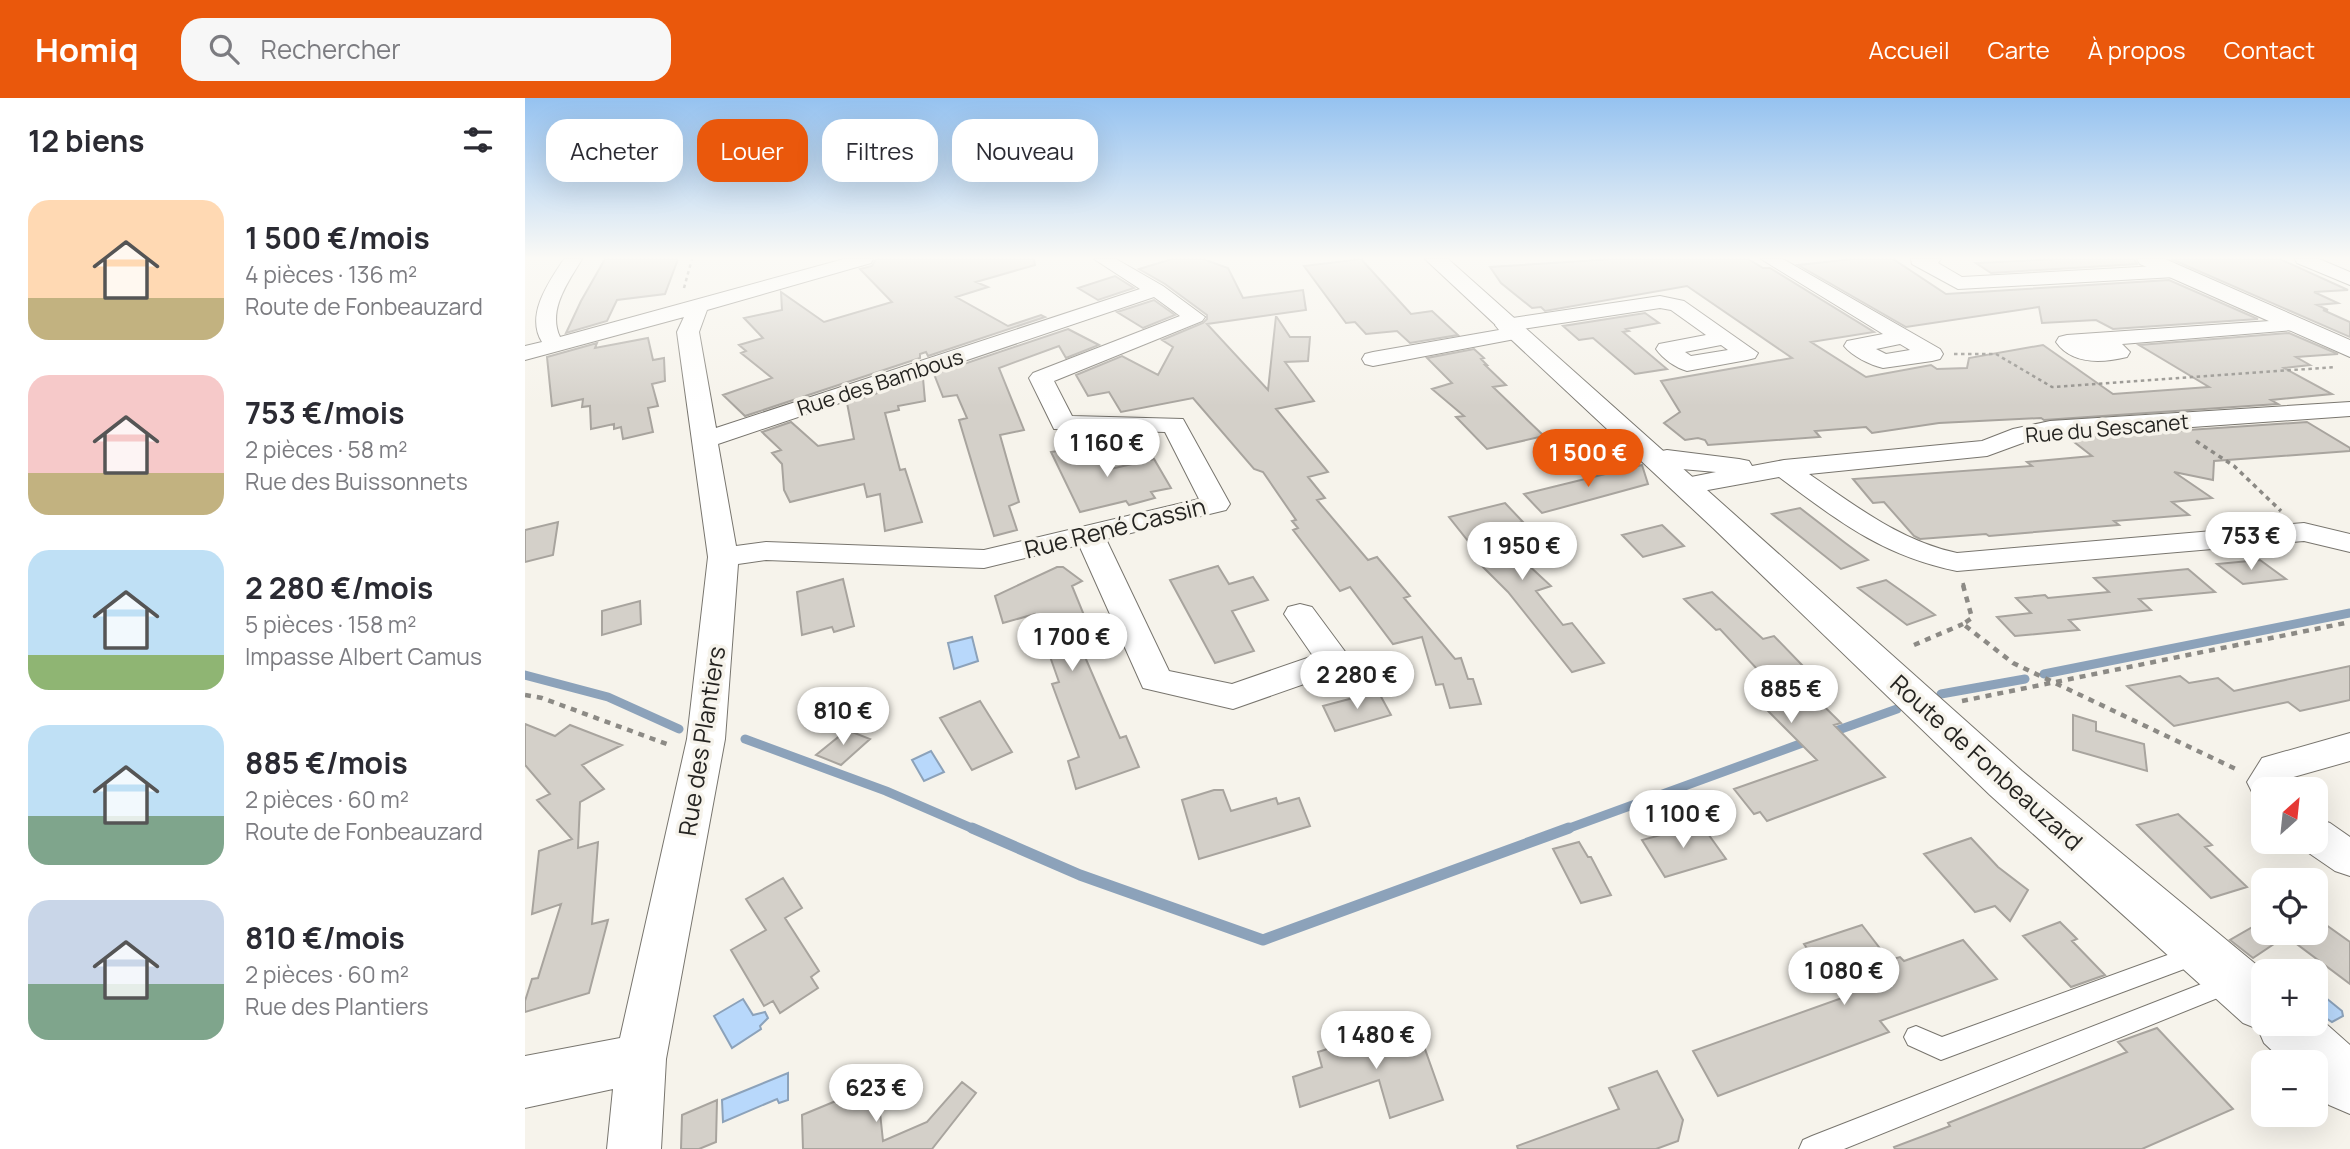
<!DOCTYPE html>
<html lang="fr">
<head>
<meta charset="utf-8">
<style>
  body { margin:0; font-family:Manrope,sans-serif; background:#f7f7f7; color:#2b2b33; height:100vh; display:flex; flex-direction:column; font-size:26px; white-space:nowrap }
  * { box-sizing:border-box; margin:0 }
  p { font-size:23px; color:#7c7c81 }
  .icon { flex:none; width:38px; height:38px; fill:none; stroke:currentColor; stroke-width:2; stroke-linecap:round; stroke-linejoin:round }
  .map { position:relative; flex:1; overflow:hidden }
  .side { display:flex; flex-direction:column; background:#fff; width:525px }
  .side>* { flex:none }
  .banner { position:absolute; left:21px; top:21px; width:665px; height:63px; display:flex; gap:14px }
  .needle { width:46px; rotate:27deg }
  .buttons { position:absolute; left:1726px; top:679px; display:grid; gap:14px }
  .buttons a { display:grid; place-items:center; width:77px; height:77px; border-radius:14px; background:#fff; box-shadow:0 7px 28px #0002; font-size:35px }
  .price { position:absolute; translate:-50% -60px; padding:0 16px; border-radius:24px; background:#fff; color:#222; font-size:23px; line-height:46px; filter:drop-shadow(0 2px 4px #0008) }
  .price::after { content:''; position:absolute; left:50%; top:42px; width:21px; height:16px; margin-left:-10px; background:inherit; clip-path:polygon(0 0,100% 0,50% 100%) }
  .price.active { background:#ea580c; color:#fff }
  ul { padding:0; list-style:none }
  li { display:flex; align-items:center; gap:21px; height:175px; padding:0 28px }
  li span { display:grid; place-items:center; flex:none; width:196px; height:140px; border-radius:21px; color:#555 }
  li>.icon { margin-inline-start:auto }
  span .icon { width:84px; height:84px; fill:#fffc; stroke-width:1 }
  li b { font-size:30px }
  h2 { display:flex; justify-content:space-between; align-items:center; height:84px; padding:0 28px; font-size:30px }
  .pill { padding:0 24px; border-radius:21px; background:#fff; box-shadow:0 7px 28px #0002; font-size:24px; line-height:63px }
  .pill.active { background:#ea580c; color:#fff }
  header { display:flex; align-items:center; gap:42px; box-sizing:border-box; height:98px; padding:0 35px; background:#ea580c; color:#fff }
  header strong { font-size:33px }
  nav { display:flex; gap:38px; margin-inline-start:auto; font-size:24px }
  .search { width:490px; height:63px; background:#f7f7f7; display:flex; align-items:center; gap:18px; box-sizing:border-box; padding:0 24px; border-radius:21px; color:#7c7c81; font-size:26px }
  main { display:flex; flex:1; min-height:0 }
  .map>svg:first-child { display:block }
  .water { fill:#b8d8fb; stroke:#8ca2ba; stroke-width:2 }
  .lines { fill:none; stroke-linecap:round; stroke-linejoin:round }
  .stream-far1 { stroke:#8ca2ba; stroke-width:9 }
  .stream { stroke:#8ca2ba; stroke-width:11 }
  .building { fill:#d4d0c9; stroke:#a8a49e; stroke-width:2 }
  .service-casing { stroke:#78756e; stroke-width:2 }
  .minor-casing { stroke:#78756e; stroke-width:2 }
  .tertiary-casing { stroke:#78756e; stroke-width:2 }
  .path-far2 { stroke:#8c8a85; stroke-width:2.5; stroke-dasharray:3.5 3.5; stroke-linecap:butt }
  .path-far1 { stroke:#8c8a85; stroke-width:3.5; stroke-dasharray:4.5 4.5; stroke-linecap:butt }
  .path { stroke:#8c8a85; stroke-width:4.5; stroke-dasharray:6 6; stroke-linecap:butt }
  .service { fill:#fff; fill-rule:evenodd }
  .minor { fill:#fff; fill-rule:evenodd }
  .tertiary { fill:#fff; fill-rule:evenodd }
  .labels { text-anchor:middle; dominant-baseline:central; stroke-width:7; stroke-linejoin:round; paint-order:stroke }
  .far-street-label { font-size:21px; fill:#252421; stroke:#f6f3eb }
  .street-label { font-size:24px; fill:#252421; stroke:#f6f3eb }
</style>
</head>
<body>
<header>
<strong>Homiq</strong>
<div class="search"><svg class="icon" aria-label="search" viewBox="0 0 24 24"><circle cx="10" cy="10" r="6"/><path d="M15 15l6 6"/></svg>Rechercher</div>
<nav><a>Accueil</a><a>Carte</a><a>À propos</a><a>Contact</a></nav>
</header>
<main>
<section class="side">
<h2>12 biens<svg class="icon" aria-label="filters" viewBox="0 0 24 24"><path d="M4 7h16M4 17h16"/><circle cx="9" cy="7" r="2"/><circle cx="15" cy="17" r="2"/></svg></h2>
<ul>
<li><span style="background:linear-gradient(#ffd9b3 70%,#c2b280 0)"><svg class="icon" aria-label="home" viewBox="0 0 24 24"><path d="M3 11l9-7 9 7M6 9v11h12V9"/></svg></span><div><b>1 500 €/mois</b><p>4 pièces · 136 m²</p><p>Route de Fonbeauzard</p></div></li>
<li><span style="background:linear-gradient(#f6c9c9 70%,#c2b280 0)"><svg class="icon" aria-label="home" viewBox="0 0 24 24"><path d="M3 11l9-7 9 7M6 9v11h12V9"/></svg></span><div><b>753 €/mois</b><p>2 pièces · 58 m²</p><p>Rue des Buissonnets</p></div></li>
<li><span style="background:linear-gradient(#bfe0f5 75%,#8fb573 0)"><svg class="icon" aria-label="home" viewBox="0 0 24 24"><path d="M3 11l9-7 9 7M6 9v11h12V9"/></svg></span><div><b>2 280 €/mois</b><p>5 pièces · 158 m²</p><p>Impasse Albert Camus</p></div></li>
<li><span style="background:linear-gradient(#bfe0f5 65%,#7fa58c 0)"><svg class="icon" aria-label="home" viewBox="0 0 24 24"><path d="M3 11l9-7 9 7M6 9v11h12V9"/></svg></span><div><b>885 €/mois</b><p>2 pièces · 60 m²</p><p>Route de Fonbeauzard</p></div></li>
<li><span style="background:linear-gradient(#c9d6e8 60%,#7fa58c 0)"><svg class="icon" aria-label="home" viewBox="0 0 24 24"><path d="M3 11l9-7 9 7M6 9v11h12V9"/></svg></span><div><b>810 €/mois</b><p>2 pièces · 60 m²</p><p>Rue des Plantiers</p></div></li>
</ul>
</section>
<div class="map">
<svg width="1825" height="1051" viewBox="0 0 1825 1051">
  <rect width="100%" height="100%" fill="#f6f3eb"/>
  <path class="water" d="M 447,539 L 453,563 L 429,571 L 423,545 Z
    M 406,653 L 419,674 L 399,683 L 387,662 Z
    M 1790,891 L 1817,913 L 1818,918 L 1807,924 L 1790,913 Z
    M 218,901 L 228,917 L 240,914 L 243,920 L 235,928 L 236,931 L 207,950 L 189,918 Z
    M 263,975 L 263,1002 L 254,1005 L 252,1001 L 198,1024 L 197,1002 Z"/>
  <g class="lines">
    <path class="stream-far1" d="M 1519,576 L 1825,515
      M 0,577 L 83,599 L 154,631
      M 1416,596 L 1500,581
      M 1305,635 L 1372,611
      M 220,641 L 361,693 L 451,732
      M 1039,732 L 1283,643"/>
    <path class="stream" d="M 447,730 L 555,777 L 738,842 L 1044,730"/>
  </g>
  <path class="building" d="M 80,161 L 153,161 L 140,196 L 92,202 L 82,223 L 41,235 L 56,203 Z
    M 351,161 L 509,161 L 510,167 L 451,184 L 463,189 L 431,199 L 483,228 L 516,217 L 520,219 L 403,258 L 401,254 L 395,256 L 395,260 L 220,318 L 198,297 L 247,280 L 216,255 L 221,253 L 214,247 L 238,240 L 219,220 L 257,212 L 256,194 L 299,224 L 367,204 L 335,171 L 347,168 Z
    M 647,161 L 678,161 L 703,170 L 718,200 L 778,192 L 781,212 L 682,226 L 743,292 L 751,218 L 765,239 L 785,239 L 783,263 L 760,264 L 789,303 L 751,311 L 803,374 L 783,379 L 800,400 L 792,402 L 843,462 L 852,459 L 885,498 L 879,500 L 930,561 L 936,560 L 943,581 L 948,581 L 956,606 L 925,610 L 918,586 L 911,587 L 897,539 L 868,546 L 825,489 L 815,493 L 768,432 L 773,430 L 767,423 L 771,422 L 738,374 L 729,371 L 668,300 L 596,314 L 584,294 L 563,298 L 551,277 L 597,258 L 633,277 L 648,249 L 637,242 L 678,225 L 682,221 L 682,217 L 640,186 L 614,171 Z
    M 836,161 L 886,216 L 907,213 L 933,237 L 885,245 L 872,233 L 841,236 L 830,224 L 821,225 L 779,168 Z
    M 1088,161 L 1223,161 L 1238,170 L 1245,170 L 1349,234 L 1286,244 L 1341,279 L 1406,267 L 1412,271 L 1442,270 L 1444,260 L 1518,247 L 1588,296 L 1684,289 L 1614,247 L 1764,235 L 1813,256 L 1771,259 L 1785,267 L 1759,270 L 1807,296 L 1746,302 L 1753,306 L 1519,322 L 1516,320 L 1414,325 L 1347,335 L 1341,329 L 1290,333 L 1295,339 L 1183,347 L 1180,342 L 1173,340 L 1160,342 L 1139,325 L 1155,314 L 1136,283 L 1267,260 L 1162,188 L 1020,213 L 1016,209 L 1007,210 L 976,185 L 965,169 Z
    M 1328,161 L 1368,161 L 1421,196 L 1644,182 L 1733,221 L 1588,231 L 1571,222 L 1517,225 L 1514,209 L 1381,229 L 1273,167 Z
    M 1534,161 L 1609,161 L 1612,166 L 1466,175 L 1451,165 Z
    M 1646,161 L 1755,161 L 1823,192 L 1789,194 L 1813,205 L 1792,207 L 1803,212 L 1798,212 L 1825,224 L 1825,239 Z
    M 590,178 L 609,190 L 573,202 L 553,190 Z
    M 629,202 L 650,217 L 618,230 L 592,214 Z
    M 1120,215 L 1134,225 L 1101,231 L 1104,233 L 1098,234 L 1142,271 L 1110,276 L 1068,240 L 1054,242 L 1038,228 Z
    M 543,231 L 574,247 L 541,260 L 534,248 L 474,270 L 499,332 L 475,337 L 494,404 L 484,408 L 492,432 L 469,438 L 434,322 L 442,320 L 432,297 L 418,299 L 409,276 Z
    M 123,240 L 128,262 L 139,260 L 140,283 L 127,286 L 133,308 L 123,310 L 128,334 L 98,341 L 96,329 L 89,331 L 89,326 L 66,331 L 65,308 L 57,309 L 58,301 L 27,308 L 22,259 L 72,245 L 70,250 Z
    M 949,251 L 959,260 L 956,261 L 962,267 L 960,267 L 981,287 L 968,289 L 1019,338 L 962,351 L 931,319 L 939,318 L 907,291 L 927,285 L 902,260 Z
    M 398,280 L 400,303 L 373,308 L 374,312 L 360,315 L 375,372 L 380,371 L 397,424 L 360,433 L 355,396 L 342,399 L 339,386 L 265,404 L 259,392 L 257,366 L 247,355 L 256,352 L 237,334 L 266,324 L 293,348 L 329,341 L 322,305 Z
    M 1782,324 L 1825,350 L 1825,353 L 1689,363 L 1688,382 L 1649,374 L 1687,400 L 1647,404 L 1664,417 L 1589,423 L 1594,427 L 1464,438 L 1461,436 L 1395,441 L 1389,438 L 1359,404 L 1348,405 L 1328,381 L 1507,368 L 1502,364 L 1567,358 L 1544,340 Z
    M 571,347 L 585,371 L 629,361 L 646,390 L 626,394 L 630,400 L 604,407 L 601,403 L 555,414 L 526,354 Z
    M 1117,367 L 1123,386 L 1017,415 L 999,396 Z
    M 980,405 L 998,424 L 971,431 L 1005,462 L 1000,464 L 1026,488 L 1011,493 L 1038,527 L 1047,525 L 1079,565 L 1047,574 L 983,494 L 953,464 L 958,462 L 924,419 Z
    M 1275,410 L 1319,444 L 1343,462 L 1316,471 L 1247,416 Z
    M 33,424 L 28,457 L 0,464 L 0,432 Z
    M 1137,427 L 1159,448 L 1118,459 L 1097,437 Z
    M 1735,462 L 1761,481 L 1718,486 L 1692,466 Z
    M 693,468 L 704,486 L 728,479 L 743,502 L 707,513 L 729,553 L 690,565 L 645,482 Z
    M 532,469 L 538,469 L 557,483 L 547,488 L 568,539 L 561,541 L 565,549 L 557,552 L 595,640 L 601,638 L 614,669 L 551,691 L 543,663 L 554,659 L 527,586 L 534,584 L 510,516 L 478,525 L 470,498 Z
    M 1663,471 L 1690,494 L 1614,501 L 1626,512 L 1544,522 L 1554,532 L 1490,538 L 1472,519 L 1506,515 L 1491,500 L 1520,497 L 1523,500 L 1584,494 L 1569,480 Z
    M 318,481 L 329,528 L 309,534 L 307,529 L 277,537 L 272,494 Z
    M 1361,482 L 1388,501 L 1410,517 L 1382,527 L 1333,490 Z
    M 1187,494 L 1238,541 L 1249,538 L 1278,568 L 1262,572 L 1316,625 L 1309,627 L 1360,679 L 1242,723 L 1235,714 L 1229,716 L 1209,691 L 1292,662 L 1238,608 L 1259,600 L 1195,531 L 1191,532 L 1159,501 Z
    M 115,503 L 116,526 L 77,537 L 77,513 Z
    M 1825,568 L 1825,602 L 1775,613 L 1763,604 L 1649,628 L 1602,588 L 1655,578 L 1664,585 L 1693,580 L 1709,593 Z
    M 847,595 L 854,595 L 866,617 L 810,633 L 798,608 Z
    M 455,603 L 487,654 L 447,672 L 415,620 Z
    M 1548,617 L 1571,624 L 1571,633 L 1619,646 L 1622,673 L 1548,652 Z
    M 0,626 L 30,638 L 45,627 L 97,647 L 57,667 L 79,691 L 55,704 L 53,750 L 73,744 L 67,826 L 83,822 L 64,895 L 0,914 L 0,903 L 7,881 L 13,880 L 36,806 L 7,816 L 14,753 L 47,741 L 12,702 L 25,696 L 0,667 Z
    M 322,632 L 345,641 L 316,667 L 291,657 Z
    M 689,692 L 698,692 L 706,713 L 751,700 L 753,706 L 774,700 L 785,728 L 674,761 L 657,702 Z
    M 1653,716 L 1687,747 L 1680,749 L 1722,789 L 1686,800 L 1612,727 Z
    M 1176,726 L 1201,761 L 1140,779 L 1117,742 Z
    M 1446,740 L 1473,769 L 1503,792 L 1485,823 L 1470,808 L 1450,814 L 1399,756 Z
    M 1054,744 L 1063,759 L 1066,759 L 1086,797 L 1056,805 L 1028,751 Z
    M 258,780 L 277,810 L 260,820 L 294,873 L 286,879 L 293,890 L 255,915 L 248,903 L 239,908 L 206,852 L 241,832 L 221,801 Z
    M 1790,819 L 1825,844 L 1825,886 L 1761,838 L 1728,860 L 1705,842 L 1738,823 L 1738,835 L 1790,835 Z
    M 1535,824 L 1552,841 L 1547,843 L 1580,877 L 1546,889 L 1498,838 Z
    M 1337,827 L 1364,862 L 1375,859 L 1379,863 L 1438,842 L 1472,881 L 1355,923 L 1364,934 L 1193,998 L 1168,953 L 1317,900 L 1279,846 Z
    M 890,923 L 918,1002 L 865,1020 L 854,982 L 775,1009 L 768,979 L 797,969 L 793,954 Z
    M 1632,930 L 1708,1011 L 1617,1051 L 1370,1051 L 1369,1049 L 1425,1028 L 1423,1025 L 1602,954 L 1593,944 Z
    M 1132,973 L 1158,1022 L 1153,1043 L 1131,1051 L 993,1051 L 992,1048 L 1094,1011 L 1084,990 Z
    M 437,984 L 451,995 L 407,1051 L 278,1051 L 277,1017 L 352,986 L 358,1043 L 402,1024 Z
    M 192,1002 L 191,1044 L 174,1051 L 156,1051 L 157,1017 Z"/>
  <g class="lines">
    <g class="service-casing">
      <path id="service" d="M 1670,847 L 1678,850 L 1681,857 L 1678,864 L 1416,962 L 1383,947 L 1379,939 L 1383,931 L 1391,928 L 1417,939 Z
        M 1702,876 L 1710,879 L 1713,886 L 1710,893 L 1319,1051 L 1274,1051 L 1278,1042 L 1287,1038 Z"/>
    </g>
    <g class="minor-casing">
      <path id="minor" d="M 39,161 L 57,161 C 44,183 22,212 35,239 L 319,161 L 348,161 L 346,165 L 182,212 L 174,234 L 191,330 L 615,191 L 569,161 L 591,161 L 638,188 L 680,219 L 677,223 L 529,283 L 547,318 L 658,321 L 705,406 L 701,412 L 581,441 L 644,573 L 707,586 L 788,558 L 759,516 L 763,509 L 775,506 L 787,509 L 827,563 L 822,571 L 708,611 L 618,590 L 554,447 L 459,470 L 241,462 L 213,466 L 200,641 L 141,961 L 136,1051 L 82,1051 L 88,991 L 0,1010 L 0,958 L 95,940 L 162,641 L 183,459 L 152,234 L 159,219 L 0,262 L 0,248 L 17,244 C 0,217 24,184 39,161 ZM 629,199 L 655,218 L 508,275 L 504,280 L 529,331 L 640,334 L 674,401 L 459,452 L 241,444 L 211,448 L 193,346 Z
        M 1236,161 L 1258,161 L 1415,251 L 1418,256 L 1415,261 L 1407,263 L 1358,270 C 1345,267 1327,258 1319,248 L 1322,243 L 1358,236 ZM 1375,246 L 1385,252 L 1361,256 L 1351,251 Z
        M 1386,161 L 1416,161 L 1413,165 L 1437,179 L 1650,167 L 1659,173 L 1650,179 L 1433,191 L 1387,166 Z
        M 1770,161 L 1794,161 L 1825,174 L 1825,187 L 1772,165 Z
        M 1135,198 L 1159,203 L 1233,255 L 1230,260 L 1222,262 L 1162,273 C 1151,270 1138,261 1131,251 L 1134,246 L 1181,237 L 1146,212 L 1135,210 L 998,231 L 1001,235 L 998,240 L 990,241 L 848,268 L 840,266 L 837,261 L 840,256 L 848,254 L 974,232 L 970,227 L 974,223 L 981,221 ZM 1196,247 L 1203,252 L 1166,258 L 1160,254 Z
        M 1773,221 L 1780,223 L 1784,227 L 1780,231 L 1597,246 L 1605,254 L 1602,259 C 1577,265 1547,267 1531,244 L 1534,239 L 1542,237 Z
        M 1825,304 L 1825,318 L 1525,339 L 1503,343 L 1462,358 L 1284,376 C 1331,408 1375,443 1432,455 L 1779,425 L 1825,436 L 1825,454 L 1779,443 L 1432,473 C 1356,457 1315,424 1254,379 L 1161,396 L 1151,394 L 1147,388 L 1151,382 L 1191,374 L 1122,368 L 1118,362 L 1122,356 L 1142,352 L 1214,361 L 1224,363 L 1227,368 L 1259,362 L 1457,343 L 1488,331 L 1525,323 Z
        M 1825,635 L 1825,663 L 1765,680 L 1762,685 L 1765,691 L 1738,691 L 1738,704 L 1731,702 L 1722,684 L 1737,660 Z
        M 1790,720 L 1805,725 L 1825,739 L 1825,778 L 1810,773 L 1775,749 L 1773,744 L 1790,744 Z"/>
    </g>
    <g class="tertiary-casing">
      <path id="tertiary" d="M 900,161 L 923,161 L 1497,673 L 1739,873 L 1738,926 L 1790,926 L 1790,916 L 1825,947 L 1825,1016 L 1804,1007 L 1790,994 L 1790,964 L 1759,964 L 1739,945 L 1733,931 L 1718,925 L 1465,697 L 1188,430 Z
        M 1612,161 L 1640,161 L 1825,242 L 1825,259 L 1615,166 Z"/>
    </g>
    <path class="path-far2" d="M 159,190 L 167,161
      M 1429,256 L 1471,256 L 1527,289 L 1810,269"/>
    <path class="path-far1" d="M 1671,343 L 1709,368 L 1756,413
      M 1438,485 L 1439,489"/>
    <path class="path" d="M 1438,487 L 1447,520 L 1438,526 L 1488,565 L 1715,673
      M 1389,547 L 1438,526
      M 0,597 L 17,600 L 147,648
      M 1437,603 L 1825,524"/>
    <use href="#service" class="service"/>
    <use href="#minor" class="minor"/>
    <use href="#tertiary" class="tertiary"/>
  </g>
  <linearGradient id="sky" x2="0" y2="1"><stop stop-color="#95c2f0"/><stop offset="0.52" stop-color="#fbfaf6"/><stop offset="1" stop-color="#fbfaf6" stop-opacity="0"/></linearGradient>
  <rect width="1825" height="308" fill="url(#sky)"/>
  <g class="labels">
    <g class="far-street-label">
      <text transform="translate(355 284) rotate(-18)">Rue des Bambous</text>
      <text transform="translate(1582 330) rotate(-5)">Rue du Sescanet</text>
    </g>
    <g class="street-label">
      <text transform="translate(590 429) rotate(-14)">Rue René Cassin</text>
      <text transform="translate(176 643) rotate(-81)">Rue des Plantiers</text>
      <text transform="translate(1462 664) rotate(42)">Route de Fonbeauzard</text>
    </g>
  </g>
</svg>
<div class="buttons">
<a><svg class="needle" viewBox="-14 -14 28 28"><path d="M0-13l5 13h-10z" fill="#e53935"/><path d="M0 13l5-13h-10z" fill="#7c7c81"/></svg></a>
<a><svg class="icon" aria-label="locate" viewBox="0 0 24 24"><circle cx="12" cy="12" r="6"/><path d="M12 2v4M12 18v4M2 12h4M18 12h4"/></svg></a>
<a>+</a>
<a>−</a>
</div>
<b class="price" style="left:582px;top:381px">1 160 €</b>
<b class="price active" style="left:1063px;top:391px">1 500 €</b>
<b class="price" style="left:1726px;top:474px">753 €</b>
<b class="price" style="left:997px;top:484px">1 950 €</b>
<b class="price" style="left:547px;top:575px">1 700 €</b>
<b class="price" style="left:832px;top:613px">2 280 €</b>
<b class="price" style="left:1266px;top:627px">885 €</b>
<b class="price" style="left:318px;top:649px">810 €</b>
<b class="price" style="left:1158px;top:752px">1 100 €</b>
<b class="price" style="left:1319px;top:909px">1 080 €</b>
<b class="price" style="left:851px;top:973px">1 480 €</b>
<b class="price" style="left:351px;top:1026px">623 €</b>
<div class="banner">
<a class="pill">Acheter</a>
<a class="pill active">Louer</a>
<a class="pill">Filtres</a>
<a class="pill">Nouveau</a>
</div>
</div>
</main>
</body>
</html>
